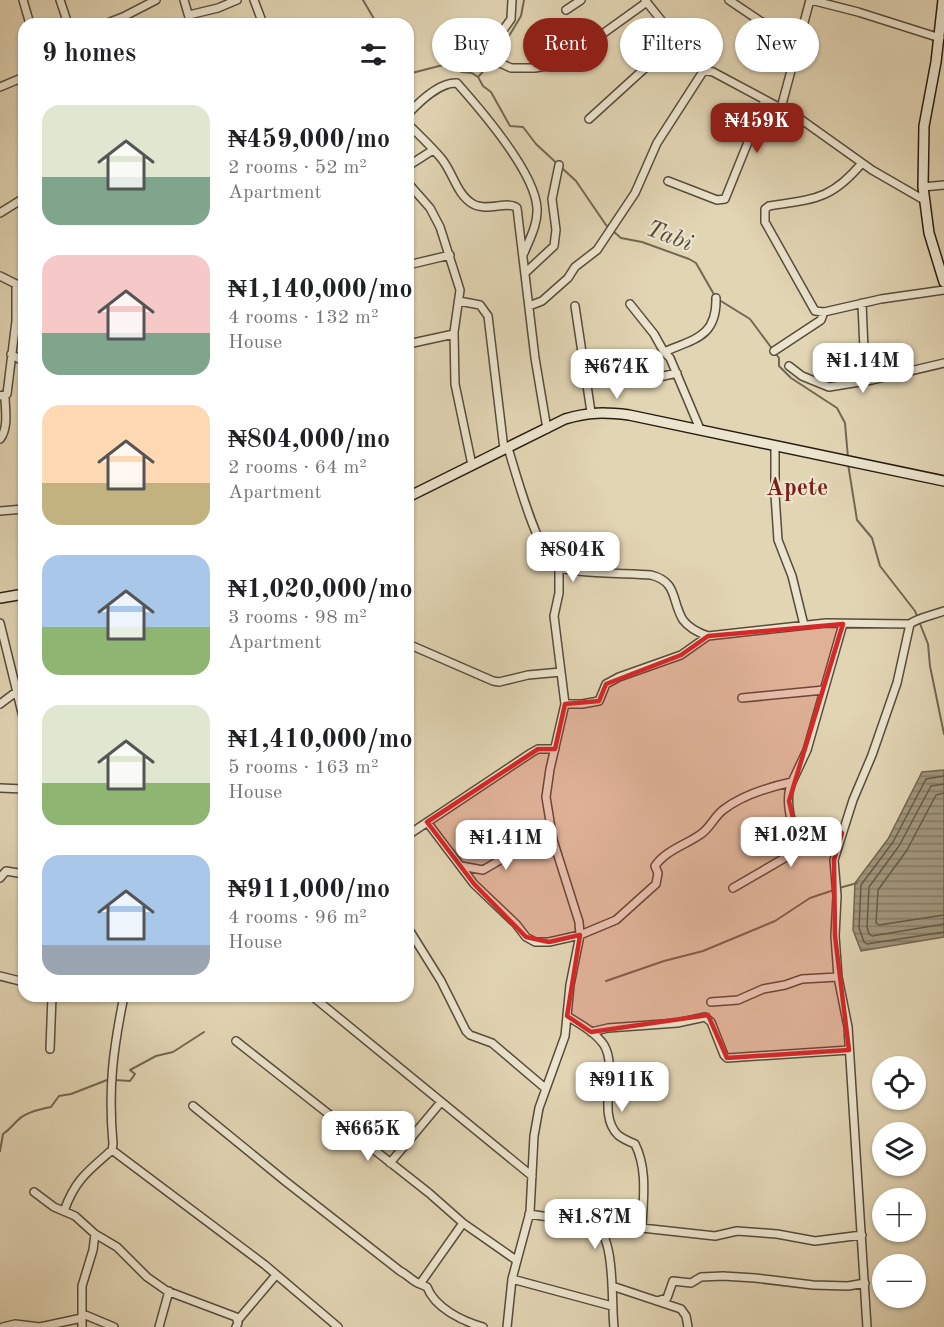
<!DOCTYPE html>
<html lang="en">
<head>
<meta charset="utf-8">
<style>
  body { margin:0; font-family:"Old Standard TT",serif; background:#f2f2f2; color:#202124; height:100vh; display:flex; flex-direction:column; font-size:22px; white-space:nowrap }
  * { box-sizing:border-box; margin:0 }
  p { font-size:20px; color:#757577 }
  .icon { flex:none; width:33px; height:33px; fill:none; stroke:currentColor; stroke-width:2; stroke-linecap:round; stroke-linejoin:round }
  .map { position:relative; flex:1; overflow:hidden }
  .sheet { position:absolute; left:18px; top:18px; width:396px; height:984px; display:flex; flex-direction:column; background:#fff; border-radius:18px; box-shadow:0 2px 4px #0004 }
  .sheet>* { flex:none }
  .guide { position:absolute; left:432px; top:18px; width:422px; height:54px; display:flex; gap:12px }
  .buttons { position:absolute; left:872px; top:1056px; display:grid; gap:12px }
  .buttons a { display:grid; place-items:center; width:54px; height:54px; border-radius:50%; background:#fff; box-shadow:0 2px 4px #0004; font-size:30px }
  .price { position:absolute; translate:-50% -51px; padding:0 14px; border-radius:12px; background:#fff; color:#222; font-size:20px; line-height:39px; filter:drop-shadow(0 2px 3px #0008) }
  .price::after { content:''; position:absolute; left:50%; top:36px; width:18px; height:14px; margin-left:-9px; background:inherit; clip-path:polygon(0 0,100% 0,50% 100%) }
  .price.on { background:#8f2418; color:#fff }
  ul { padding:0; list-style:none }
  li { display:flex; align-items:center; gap:18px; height:150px; padding:0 24px }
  li span { display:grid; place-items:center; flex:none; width:168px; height:120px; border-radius:18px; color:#555 }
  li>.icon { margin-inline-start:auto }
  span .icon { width:72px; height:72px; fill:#fffc; stroke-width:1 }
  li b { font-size:26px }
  h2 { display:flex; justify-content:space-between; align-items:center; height:72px; padding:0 24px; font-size:26px }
  .tag { padding:0 21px; border-radius:27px; background:#fff; box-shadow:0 2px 4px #0004; font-size:21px; line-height:54px }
  .tag.on { background:#8f2418; color:#fff }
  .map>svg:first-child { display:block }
  .water { fill:url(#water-rules); stroke:#716753; stroke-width:1.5 }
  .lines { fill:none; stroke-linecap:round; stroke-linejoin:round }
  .shore { stroke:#645a48; stroke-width:1.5 }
  .stream { stroke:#716753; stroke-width:2 }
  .street-casing { stroke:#564c3b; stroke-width:10 }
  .secondary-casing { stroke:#271e13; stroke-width:12 }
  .street { stroke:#ece4ce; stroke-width:7 }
  .secondary { stroke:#ece4ce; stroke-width:9 }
  .marked { fill:#d62828; fill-opacity:0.2; stroke:#d62828; stroke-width:4.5; stroke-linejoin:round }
  .labels { text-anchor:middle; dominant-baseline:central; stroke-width:4.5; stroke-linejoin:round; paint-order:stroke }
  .water-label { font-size:24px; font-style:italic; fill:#524838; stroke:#ece4ce }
  .neighbourhood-label { font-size:24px; font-weight:bold; fill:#7a1f14; stroke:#ece4ce }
</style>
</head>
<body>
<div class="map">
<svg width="944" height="1327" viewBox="0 0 944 1327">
  <defs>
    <pattern id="water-rules" width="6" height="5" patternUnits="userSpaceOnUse" patternTransform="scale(1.5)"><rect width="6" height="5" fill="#a2977d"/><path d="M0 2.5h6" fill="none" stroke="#847b65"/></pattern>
  </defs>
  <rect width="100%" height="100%" fill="#e2d5b4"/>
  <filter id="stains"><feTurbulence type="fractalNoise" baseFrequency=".00333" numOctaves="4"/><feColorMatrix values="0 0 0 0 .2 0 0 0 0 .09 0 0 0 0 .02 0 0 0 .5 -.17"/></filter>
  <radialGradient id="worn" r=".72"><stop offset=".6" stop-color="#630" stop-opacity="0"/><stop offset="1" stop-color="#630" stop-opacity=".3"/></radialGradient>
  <path class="water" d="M 944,770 L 944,937 L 861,951 L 853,930 L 855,883 L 888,839 L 922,772 Z"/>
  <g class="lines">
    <path class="shore" d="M 944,776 L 926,779 L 893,842 L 861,885 L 859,928 L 864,942 L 867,944 L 944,932
      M 944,784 L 931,786 L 899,846 L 869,887 L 867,927 L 869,934 L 872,936 L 944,924
      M 944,793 L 936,795 L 907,850 L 878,890 L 876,923 L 879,925 L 944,915"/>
    <path class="stream" d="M 363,0 L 377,24
      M 500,51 L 521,16 L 524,0
      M 408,74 L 443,65 L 462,72 L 472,73 L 478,77 L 483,86 L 491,92 L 510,126 L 523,127 L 536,144 L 576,181 L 606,225 L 621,238 L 642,242 L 689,259 L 696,263 L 716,298 L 750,319 L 779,358 L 779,366 L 791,378 L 837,408 L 845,423 L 848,458
      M 479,76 L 497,56
      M 848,464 L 857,520 L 872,538 L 880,566 L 915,611 L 928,644 L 930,666 L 944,734
      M 839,888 L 857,883
      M 606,981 L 664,961 L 703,951 L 775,921 L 810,898 L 834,890
      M 114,1080 L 130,1081 L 135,1074 L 130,1070 L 156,1056 L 173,1052 L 204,1032
      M 0,1151 L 3,1134 C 9,1130 13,1125 18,1120 C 26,1112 41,1109 51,1107 L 59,1096 L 71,1094 L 107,1080"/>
    <g class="street-casing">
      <path id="street" d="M 23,0 L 30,24
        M 60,0 L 68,24
        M 184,0 L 191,24
        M 254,0 L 263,24
        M 512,0 L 511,19 L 496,40 L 500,63 L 511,68 L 535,68 L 562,63 L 647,2
        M 645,0 L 693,60 L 704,70 L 713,72 L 799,118 L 872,170 L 924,200
        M 729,0 L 760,21 L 800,41
        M 811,0 L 858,12 L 940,38
        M 566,10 L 581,0
        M 189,15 L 218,8 L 237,0
        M 105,24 L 123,17 L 156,0
        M 0,87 L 24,77
        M 781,108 L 810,0
        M 408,114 C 419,102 440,82 457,83 C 481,110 535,172 537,208 C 538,224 530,238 524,253
        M 589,119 L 677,39
        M 408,124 C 419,135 431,146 441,158 C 453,172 456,194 473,204 C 487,212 509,200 517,208 L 535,358 L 547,429
        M 862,163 C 831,200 814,199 769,206 L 765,209 L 765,222 L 815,311 L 824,312 L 881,299 L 944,290
        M 408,166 L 433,150
        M 668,181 L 717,200 L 725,199 L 765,100
        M 408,183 L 430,208 L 440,227 L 460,290 L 454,332 L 455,384 L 472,465
        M 923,187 L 944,185
        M 0,213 L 24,198
        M 408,265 L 450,255
        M 525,273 L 554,246 L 556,230 L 552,199 L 559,165
        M 0,276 L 24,288
        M 459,301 L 480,305 L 488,316 L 504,449
        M 862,303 L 864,350 L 872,380
        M 630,304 L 654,334 L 664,352 L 670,358 L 700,429
        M 529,306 L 542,301 L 568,278 L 575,267 L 597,250 L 635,193 L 657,143 L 704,70
        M 575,306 L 591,412
        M 408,344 L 454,334
        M 774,351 L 821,320 L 824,312
        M 664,352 C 694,339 717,337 716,298
        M 11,354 L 24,362
        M 789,366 L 802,376 L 829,387 L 872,380 L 944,363
        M 641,381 L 677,373
        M 0,396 L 7,394 L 16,321 L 16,284
        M 0,439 C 9,428 5,409 5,396
        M 775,445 L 775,495 L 778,540 L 792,576 L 804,625
        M 508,448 C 515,470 538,557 558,567 C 573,574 630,573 651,575 C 678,582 671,600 683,620 C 689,628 699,633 708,636 L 826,623 L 910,624 C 917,618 934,615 944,611
        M 0,511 L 24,509
        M 0,623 L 24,721
        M 408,644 L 493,681 L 499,682 L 528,675 L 561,672
        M 742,698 L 824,690
        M 0,704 L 16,692
        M 565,704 L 582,704 L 599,701 L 606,684 L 619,677 L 681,655 L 708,636
        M 792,782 C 783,803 793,828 801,848
        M 0,788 L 24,789
        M 427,822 L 474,884 L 516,924 L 526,937 L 535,942 L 549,942 L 580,935 L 616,920 L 656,884 L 658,873 L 655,866 C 666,850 686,845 701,834 C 710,828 714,817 723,810 C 741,796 769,787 792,782 L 807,750 L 843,624
        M 408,835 L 531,753 L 538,749 L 555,749
        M 461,866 L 483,870 L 514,852 L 554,846
        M 0,878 L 6,871 L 24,874
        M 733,888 L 807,845 L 842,833
        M 408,928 L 441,981 L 466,1031 L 470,1035 L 492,1043 L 545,1088
        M 0,976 L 24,982
        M 312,996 L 532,1176
        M 711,1002 L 738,1000 L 763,989 L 785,985 L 802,979 L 838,977
        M 567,1016 C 580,1024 595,1032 604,1045 C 619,1070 596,1114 618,1135 C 623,1139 630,1142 635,1144 C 648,1170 643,1200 642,1228
        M 591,1032 L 608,1028 L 677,1023 L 705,1017 L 711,1022 L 724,1055 L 727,1058 L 849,1050
        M 236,1041 L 429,1193 L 463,1223 L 516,1260
        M 50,1049 L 52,996
        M 193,1106 L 285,1181 L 400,1271 C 408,1275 412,1281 420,1284 L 463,1223
        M 112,1150 L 265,1265 L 338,1327
        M 390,1163 L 441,1102
        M 34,1192 L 54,1207 L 75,1216 L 95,1234 L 93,1250 L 82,1286 L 82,1327
        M 64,1211 C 75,1180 88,1171 112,1150 L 113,1144 C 108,1088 113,1050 124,996
        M 529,1214 L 595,1224 C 616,1239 611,1302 614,1327
        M 600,1227 L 642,1228 L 715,1236 L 737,1231 L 777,1234 L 815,1241 L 862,1235
        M 95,1234 L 117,1247 L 147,1277 L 167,1291 L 236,1317 L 238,1323 L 236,1327
        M 512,1279 L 612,1306
        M 420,1284 L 427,1287 C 435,1308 462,1321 483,1327
        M 612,1286 L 681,1309 L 686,1316 L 688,1327
        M 657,1301 L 667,1298 L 673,1281 L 691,1283 L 701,1277 L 723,1276 L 755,1278 L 813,1285 L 848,1286 L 865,1283
        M 83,1314 L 114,1327
        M 238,1320 L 276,1275
        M 3,1327 L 15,1324 L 40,1327 L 82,1318
        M 159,1327 L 169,1291
        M 507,1327 L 512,1279 L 530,1212 L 534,1136 L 539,1108 L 565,1036 L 570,985 L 580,935 L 579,922 L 553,840 L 546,797 L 550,769 L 565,704 L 554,616 L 559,593 L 559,567
        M 867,1327 L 848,1027 L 838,977 L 835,936 L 837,896 L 834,860 L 853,800 L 872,755 L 897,683 L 910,624"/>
    </g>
    <g class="secondary-casing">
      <path id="secondary" d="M 943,0 L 936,62 L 924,126 L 923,187 L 929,233 L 944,282
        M 408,497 L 565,419 C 589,412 604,412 629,415 L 944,481
        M 0,598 L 24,594"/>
    </g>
    <use href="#street" class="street"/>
    <use href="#secondary" class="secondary"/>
  </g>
  <path class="marked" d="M 843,624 L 789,801 L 800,848 L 842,833 L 834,860 L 835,936 L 849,1050 L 727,1058 L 708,1015 L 591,1032 L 567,1016 L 580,935 L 549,942 L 526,937 L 474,884 L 427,822 L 538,749 L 555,749 L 565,704 L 599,701 L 606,684 L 681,655 L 708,636 Z"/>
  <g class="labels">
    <g class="water-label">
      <text transform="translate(669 237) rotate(21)">Tabi</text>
    </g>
    <g class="neighbourhood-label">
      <text x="797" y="489">Apete</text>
    </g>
  </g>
  <rect width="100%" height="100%" filter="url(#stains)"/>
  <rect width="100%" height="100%" fill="url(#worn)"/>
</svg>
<div class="buttons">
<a><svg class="icon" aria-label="locate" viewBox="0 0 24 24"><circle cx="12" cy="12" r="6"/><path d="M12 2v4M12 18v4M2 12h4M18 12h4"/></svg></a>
<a><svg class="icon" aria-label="layers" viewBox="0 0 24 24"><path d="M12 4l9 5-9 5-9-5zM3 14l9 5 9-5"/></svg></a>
<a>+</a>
<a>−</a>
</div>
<b class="price on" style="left:757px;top:154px">₦459K</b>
<b class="price" style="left:863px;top:394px">₦1.14M</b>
<b class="price" style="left:617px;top:400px">₦674K</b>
<b class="price" style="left:573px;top:583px">₦804K</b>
<b class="price" style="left:791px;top:868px">₦1.02M</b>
<b class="price" style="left:506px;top:871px">₦1.41M</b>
<b class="price" style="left:622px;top:1113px">₦911K</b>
<b class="price" style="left:368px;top:1162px">₦665K</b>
<b class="price" style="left:595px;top:1250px">₦1.87M</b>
<div class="guide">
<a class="tag">Buy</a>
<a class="tag on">Rent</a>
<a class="tag">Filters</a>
<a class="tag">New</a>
</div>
<section class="sheet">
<h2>9 homes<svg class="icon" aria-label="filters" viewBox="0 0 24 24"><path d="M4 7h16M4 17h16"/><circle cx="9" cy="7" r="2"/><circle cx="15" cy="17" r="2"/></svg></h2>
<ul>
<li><span style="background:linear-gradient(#dfe7d0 60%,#7fa58c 0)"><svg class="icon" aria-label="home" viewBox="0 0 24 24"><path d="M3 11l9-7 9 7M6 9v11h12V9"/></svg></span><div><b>₦459,000/mo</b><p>2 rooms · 52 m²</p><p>Apartment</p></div></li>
<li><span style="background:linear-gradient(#f6c9c9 65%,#7fa58c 0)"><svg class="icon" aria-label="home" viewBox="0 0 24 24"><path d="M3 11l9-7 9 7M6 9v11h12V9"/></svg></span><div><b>₦1,140,000/mo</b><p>4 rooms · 132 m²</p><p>House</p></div></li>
<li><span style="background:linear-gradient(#ffd9b3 65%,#c2b280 0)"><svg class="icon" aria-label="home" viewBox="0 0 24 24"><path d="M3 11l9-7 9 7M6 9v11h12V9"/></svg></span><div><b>₦804,000/mo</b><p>2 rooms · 64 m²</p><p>Apartment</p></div></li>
<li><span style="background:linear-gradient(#a9c7e8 60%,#8fb573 0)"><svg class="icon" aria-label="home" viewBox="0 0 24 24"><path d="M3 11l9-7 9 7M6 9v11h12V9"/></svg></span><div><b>₦1,020,000/mo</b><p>3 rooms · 98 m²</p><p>Apartment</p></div></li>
<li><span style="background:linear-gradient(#dfe7d0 65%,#8fb573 0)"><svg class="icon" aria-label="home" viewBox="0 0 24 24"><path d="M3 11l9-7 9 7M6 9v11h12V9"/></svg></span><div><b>₦1,410,000/mo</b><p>5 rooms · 163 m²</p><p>House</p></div></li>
<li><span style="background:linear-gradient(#a9c7e8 75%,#9aa5b1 0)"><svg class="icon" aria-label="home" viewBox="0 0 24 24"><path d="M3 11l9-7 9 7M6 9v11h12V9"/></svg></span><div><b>₦911,000/mo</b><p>4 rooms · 96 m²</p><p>House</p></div></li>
</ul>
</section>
</div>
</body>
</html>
